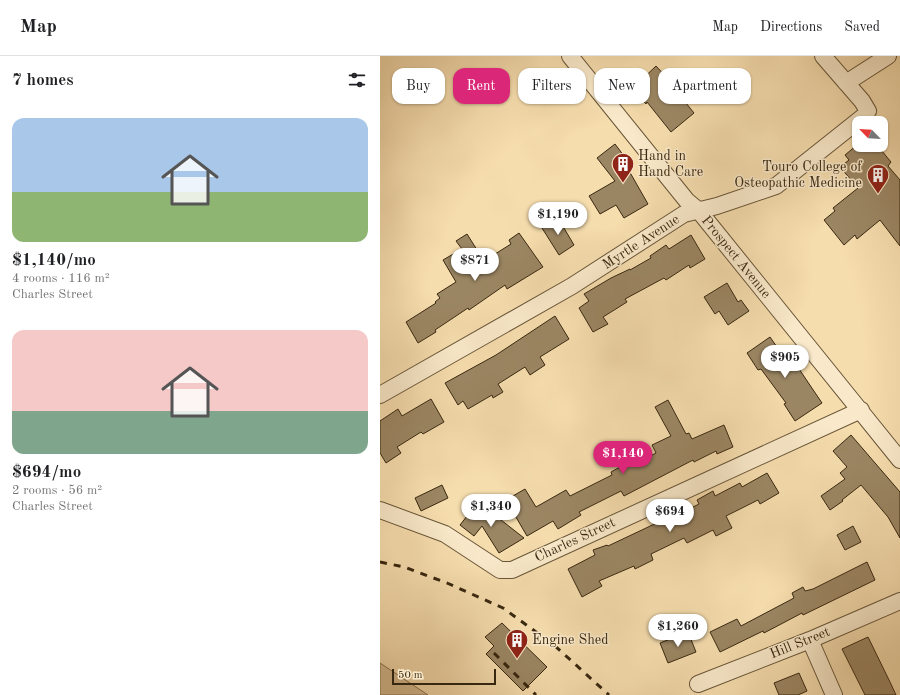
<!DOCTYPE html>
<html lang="en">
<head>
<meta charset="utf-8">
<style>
  body { margin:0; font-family:"Old Standard TT",serif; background:#f6f6f6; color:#202124; height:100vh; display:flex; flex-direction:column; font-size:15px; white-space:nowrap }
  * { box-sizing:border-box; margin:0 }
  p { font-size:13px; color:#757577 }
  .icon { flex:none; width:22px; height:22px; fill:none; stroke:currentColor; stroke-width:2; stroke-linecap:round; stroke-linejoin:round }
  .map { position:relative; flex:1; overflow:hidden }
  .side { display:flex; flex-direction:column; background:#fff; width:380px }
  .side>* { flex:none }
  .guide { position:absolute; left:12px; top:12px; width:380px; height:36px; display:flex; gap:8px }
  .needle { width:26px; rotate:295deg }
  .buttons { position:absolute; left:472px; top:60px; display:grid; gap:8px }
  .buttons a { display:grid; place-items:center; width:36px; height:36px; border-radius:8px; background:#fff; box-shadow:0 1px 3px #0004; font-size:20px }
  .scale { position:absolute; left:12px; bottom:10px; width:104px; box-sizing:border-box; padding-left:4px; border:2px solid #392811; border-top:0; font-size:11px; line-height:14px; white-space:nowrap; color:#392811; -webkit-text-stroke:3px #f9e9ca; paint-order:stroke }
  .price { position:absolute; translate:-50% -34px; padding:0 9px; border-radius:14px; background:#fff; color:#222; font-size:13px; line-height:26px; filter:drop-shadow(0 1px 2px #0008) }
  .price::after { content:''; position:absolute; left:50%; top:24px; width:12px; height:9px; margin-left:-6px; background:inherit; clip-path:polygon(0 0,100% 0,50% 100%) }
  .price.on { background:#db2777; color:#fff }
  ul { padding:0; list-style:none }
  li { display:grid; align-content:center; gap:8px; height:212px; padding:0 12px }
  li span { display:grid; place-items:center; height:124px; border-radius:12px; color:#555 }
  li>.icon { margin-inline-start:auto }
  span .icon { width:72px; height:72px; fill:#fffc; stroke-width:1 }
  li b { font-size:17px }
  h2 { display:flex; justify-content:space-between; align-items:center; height:48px; padding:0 12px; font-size:17px }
  .tag { padding:0 14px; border-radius:12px; background:#fff; box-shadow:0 1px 3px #0004; font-size:14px; line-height:36px }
  .tag.on { background:#db2777; color:#fff }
  header { display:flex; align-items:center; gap:24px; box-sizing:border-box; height:56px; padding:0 20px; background:#fff; border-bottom:1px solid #e0e0e0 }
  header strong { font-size:19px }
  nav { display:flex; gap:22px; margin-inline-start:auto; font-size:14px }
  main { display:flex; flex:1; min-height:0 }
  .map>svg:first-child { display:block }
  .green { fill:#d6be93; stroke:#887352 }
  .building { fill:#9b8663; stroke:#392811 }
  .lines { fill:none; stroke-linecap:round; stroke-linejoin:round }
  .minor-casing { stroke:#685538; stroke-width:18 }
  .minor { stroke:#f9e9ca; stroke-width:16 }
  .rail { stroke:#392811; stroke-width:3; stroke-dasharray:7 7; stroke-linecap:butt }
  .labels { text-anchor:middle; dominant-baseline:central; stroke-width:3; stroke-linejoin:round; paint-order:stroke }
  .poi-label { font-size:14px; fill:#392811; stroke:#f9e9ca; text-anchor:start }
  .street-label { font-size:14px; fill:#392811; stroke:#f9e9ca }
</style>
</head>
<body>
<header>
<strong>Map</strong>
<nav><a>Map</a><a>Directions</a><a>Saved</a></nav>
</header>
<main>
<section class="side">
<h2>7 homes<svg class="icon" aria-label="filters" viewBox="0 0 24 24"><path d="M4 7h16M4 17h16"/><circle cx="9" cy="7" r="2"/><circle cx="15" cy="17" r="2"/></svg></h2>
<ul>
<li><span style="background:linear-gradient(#a9c7e8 60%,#8fb573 0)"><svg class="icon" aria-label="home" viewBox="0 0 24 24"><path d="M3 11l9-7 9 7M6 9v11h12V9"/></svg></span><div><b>$1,140/mo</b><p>4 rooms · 116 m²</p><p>Charles Street</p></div></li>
<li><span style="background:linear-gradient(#f6c9c9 65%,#7fa58c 0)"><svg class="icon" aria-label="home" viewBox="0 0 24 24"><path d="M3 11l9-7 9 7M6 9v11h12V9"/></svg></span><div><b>$694/mo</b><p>2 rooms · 56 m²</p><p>Charles Street</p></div></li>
</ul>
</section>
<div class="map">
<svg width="520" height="639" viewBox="0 0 520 639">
  <rect width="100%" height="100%" fill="#f6ddae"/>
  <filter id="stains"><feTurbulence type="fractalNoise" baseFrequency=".005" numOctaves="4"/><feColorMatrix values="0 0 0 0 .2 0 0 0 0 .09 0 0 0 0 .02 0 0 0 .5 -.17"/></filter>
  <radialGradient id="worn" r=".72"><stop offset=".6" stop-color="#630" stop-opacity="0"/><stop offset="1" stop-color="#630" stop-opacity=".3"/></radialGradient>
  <path class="green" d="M 0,607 L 48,639 L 0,639 Z"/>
  <path class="building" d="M 276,10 L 290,25 L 289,26 L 314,57 L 291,76 L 267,46 L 266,48 L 252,33 Z
    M 235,88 L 247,104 L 244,106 L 268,148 L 244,162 L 236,149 L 220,158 L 209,140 L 235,125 L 217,102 Z
    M 477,89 L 482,94 L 489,89 L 497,89 L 511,106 L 508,110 L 520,124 L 520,190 L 500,164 L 477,183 L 475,179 L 464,189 L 444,164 L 455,155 L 453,152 L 478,132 L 460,111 L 469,104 L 465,99 Z
    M 178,162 L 194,189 L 179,199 L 162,172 Z
    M 139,177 L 163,211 L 127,233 L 125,229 L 89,254 L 88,252 L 55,274 L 56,276 L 38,287 L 26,266 L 56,247 L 55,246 L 60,242 L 57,238 L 76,226 L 63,204 L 82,193 L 76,185 L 87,178 L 104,205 L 131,188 L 129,184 Z
    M 311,179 L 325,203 L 310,212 L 309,209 L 286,224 L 284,222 L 245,243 L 247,246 L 223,261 L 228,268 L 213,276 L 199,252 L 209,245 L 204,238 L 231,222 L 250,213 L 250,214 L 271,202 L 270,200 L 286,189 L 289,193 Z
    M 347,227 L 358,246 L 361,244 L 369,255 L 348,269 L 339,255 L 335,258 L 324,241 Z
    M 175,260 L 189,283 L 160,301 L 165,309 L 150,319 L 145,311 L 118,328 L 123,336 L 113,342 L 112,339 L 88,353 L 83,345 L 78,349 L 65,327 L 116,299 Z
    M 390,281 L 410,310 L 415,307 L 442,347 L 415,365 L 404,348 L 406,347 L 381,313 L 378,314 L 367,297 Z
    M 51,343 L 64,366 L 43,378 L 41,376 L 17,391 L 21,397 L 6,407 L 0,397 L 0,365 L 18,353 L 22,360 Z
    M 288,344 L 306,378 L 309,377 L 312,383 L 344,369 L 353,391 L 337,398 L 336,395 L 314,406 L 313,404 L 244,440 L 241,435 L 199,456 L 201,459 L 178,473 L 173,465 L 147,480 L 126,444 L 145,433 L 156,451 L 186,434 L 190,440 L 232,419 L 231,416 L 251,405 L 253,409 L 276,397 L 272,389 L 291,380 L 275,351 Z
    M 471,379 L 520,436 L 520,482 L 508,461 L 481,429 L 462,444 L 463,445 L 450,454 L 441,440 L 465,423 L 460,417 L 467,411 L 453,395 Z
    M 387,417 L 399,437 L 380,448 L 378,444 L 346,460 L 352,472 L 336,480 L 333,474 L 307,487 L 304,482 L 271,498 L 273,504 L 255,513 L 254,510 L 219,525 L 222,530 L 202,541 L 188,513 L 215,499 L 213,494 L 227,489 L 228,490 L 283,464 L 284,466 L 319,448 L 317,444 L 333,435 L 335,440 L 360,427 L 362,431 Z
    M 62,429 L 68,442 L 41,455 L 35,442 Z
    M 98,446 L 144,482 L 119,497 L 102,470 L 94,480 L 80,469 Z
    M 473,470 L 481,486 L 465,494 L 457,479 Z
    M 487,506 L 495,524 L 423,559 L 422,557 L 384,577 L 383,575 L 340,596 L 330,576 L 357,563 L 361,570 L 414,542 L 412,537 L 423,531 L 425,535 L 433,533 Z
    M 122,567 L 167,611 L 143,635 L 106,598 L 114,590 L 105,581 Z
    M 308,576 L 316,596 L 288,607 L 280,587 Z
    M 488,581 L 510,626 L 516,639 L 485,639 L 462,593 Z
    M 419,617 L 427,635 L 418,639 L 399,639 L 394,627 Z"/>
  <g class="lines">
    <g class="minor-casing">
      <path id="minor" d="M 190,0 L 307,145 L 319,155 L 520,404
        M 466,27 L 508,0
        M 0,339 L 192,230 L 304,158 L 337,150 L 396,130 L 484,60 L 488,55 L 482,45 L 443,0
        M 0,454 L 65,478 L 120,514 L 132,514 L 481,354
        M 430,584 L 454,639
        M 318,628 L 430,584 L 520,545"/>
    </g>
    <use href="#minor" class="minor"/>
    <path class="rail" d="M 0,506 L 24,511 L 67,527 L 123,552 L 174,589 L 229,639
      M 114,597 L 156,639"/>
  </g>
  <defs>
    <g id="building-pin" transform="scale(1.15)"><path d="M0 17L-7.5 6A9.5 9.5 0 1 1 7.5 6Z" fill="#8f2418" stroke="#f9e9ca"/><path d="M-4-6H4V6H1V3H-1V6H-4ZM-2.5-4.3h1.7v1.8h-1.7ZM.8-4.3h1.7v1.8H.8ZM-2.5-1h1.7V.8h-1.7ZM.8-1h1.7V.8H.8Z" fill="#fff"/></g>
  </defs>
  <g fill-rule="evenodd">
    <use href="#building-pin" x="243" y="108"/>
    <use href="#building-pin" x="498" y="119"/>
    <use href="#building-pin" x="137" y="584"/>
  </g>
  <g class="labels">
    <g class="poi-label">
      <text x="258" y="100">Hand in<tspan x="258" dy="16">Hand Care</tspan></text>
      <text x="482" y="111" text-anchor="end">Touro College of<tspan x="482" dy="16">Osteopathic Medicine</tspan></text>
      <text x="152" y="584">Engine Shed</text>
    </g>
    <g class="street-label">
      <text transform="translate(261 186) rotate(-33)">Myrtle Avenue</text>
      <text transform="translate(356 201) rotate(51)">Prospect Avenue</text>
      <text transform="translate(195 484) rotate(-25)">Charles Street</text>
      <text transform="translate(420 587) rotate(-22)">Hill Street</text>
    </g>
  </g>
  <rect width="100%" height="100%" filter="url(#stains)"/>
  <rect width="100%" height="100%" fill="url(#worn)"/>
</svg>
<div class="buttons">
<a><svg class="needle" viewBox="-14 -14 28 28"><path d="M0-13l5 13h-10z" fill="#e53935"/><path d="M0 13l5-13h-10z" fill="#757577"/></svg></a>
</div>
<div class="scale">50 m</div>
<b class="price" style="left:178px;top:180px">$1,190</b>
<b class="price" style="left:95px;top:226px">$871</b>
<b class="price" style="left:405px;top:323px">$905</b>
<b class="price on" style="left:243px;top:419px">$1,140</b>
<b class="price" style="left:111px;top:472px">$1,340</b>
<b class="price" style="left:290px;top:477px">$694</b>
<b class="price" style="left:298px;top:592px">$1,260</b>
<div class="guide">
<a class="tag">Buy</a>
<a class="tag on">Rent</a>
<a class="tag">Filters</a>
<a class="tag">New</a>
<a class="tag">Apartment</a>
</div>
</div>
</main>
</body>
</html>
